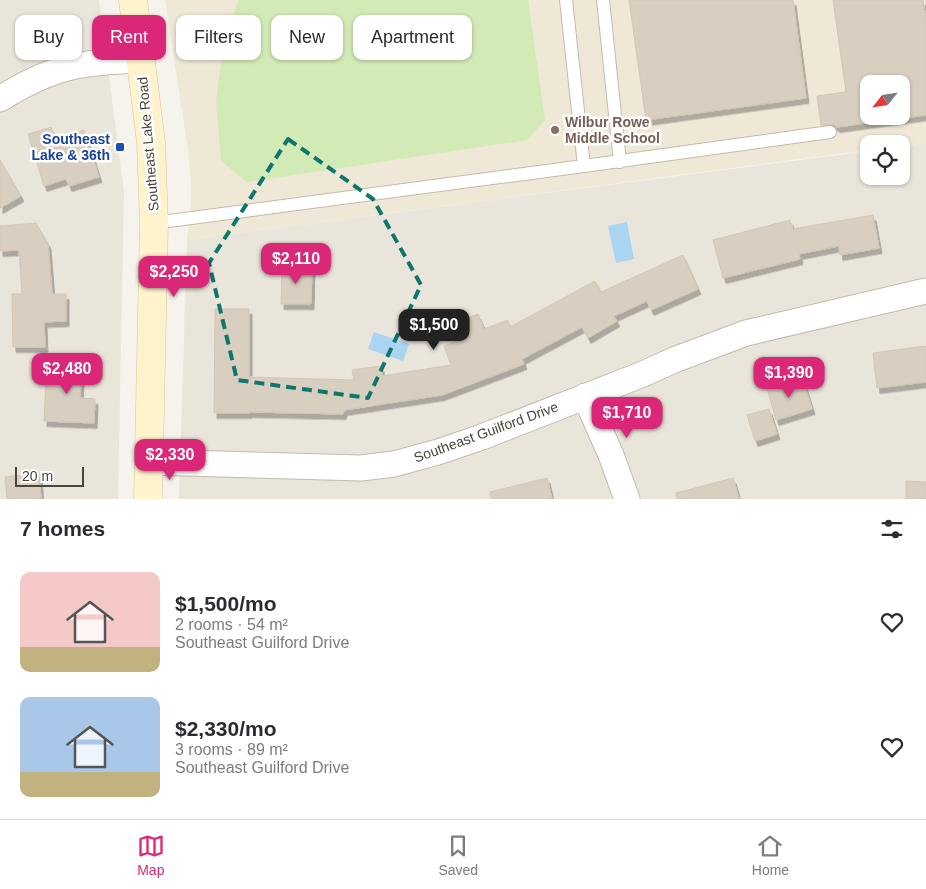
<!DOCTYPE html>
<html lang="en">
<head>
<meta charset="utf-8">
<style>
  body { margin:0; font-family:Arial,sans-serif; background:#f2f2f3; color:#2b2b33; height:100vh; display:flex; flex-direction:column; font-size:19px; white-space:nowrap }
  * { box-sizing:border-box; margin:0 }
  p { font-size:16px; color:#7c7c81 }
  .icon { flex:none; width:28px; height:28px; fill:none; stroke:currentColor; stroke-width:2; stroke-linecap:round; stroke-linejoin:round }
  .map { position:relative; height:499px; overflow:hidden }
  .panel { display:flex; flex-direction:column; background:#fff; flex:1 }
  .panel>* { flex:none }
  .hud { position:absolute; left:15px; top:15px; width:500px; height:45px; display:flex; gap:10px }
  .needle { width:32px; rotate:240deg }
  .buttons { position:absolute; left:860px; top:75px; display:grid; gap:10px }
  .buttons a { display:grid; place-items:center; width:50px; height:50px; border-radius:10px; background:#fff; box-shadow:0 1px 4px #0004; font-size:25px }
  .scale { position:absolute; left:15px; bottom:12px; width:69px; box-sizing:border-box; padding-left:5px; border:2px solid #4b4439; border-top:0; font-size:14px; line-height:18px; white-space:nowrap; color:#4b4439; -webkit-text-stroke:4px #fff; paint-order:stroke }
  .price { position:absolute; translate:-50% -42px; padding:0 11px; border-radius:10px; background:#db2777; color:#fff; font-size:16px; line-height:32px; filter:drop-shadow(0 1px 2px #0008) }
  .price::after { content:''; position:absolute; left:50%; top:30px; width:15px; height:11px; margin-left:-8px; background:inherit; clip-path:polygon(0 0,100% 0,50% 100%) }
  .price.on { background:#222; color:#fff }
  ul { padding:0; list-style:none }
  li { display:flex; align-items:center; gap:15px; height:125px; padding:0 20px }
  li span { display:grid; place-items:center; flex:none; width:140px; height:100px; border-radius:10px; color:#555 }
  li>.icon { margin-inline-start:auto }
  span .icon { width:60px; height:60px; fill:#fffc; stroke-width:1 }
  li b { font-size:21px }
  h2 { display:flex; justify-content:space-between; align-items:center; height:60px; padding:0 20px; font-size:21px }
  .pill { padding:0 18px; border-radius:10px; background:#fff; box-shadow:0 1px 4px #0004; font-size:18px; line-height:45px }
  .pill.on { background:#db2777; color:#fff }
  .menu { display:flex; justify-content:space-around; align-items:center; height:70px; border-top:1px solid #e1e1e2; background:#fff; font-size:14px; color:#7c7c81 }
  .menu a { display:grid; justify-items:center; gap:2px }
  .menu .on { color:#db2777 }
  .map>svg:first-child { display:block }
  .residential { fill:#eae5da }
  .education { fill:#efe8d6; fill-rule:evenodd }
  .green { fill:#d2eab5 }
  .water { fill:#a9d4f2 }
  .building { fill:#d8cfc1; stroke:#d3c7b4; fill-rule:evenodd; filter:url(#shadow) }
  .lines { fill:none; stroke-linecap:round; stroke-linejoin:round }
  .lane-casing { stroke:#c2bbae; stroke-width:14 }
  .street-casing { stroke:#c2bbae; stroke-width:27 }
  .secondary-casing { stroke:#d6c79b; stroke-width:29 }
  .lane { stroke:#fff; stroke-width:12 }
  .street { stroke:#fff; stroke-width:25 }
  .secondary { stroke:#fff3cd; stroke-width:28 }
  .marked { fill:none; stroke:#0f766e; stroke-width:4; stroke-dasharray:10 6; stroke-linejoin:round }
  .education-dot { fill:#8d6e63; stroke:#fff; stroke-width:2 }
  .transit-dot { fill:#1a4fb4; stroke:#fff; stroke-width:2 }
  .labels { text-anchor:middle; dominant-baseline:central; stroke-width:5; stroke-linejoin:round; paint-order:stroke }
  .education-label { font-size:14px; font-weight:bold; fill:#785e54; stroke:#fff; text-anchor:start }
  .transit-label { font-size:14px; font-weight:bold; fill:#164399; stroke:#fff; text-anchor:end }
  .street-label { font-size:14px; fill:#4b4439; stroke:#fff }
</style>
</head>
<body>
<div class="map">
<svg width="926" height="499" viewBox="0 0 926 499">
  <defs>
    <filter id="shadow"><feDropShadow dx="3" dy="5.5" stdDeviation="0" flood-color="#0004"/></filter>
  </defs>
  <rect width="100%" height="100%" fill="#f6f3ec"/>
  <path class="residential" d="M 0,0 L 99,0 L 124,192 L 118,499 L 0,499 Z
    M 926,143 L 926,499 L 179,499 L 187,240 L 869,151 L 869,176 L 901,176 L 901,146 Z"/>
  <path class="education" d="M 165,0 L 926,0 L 926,143 L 901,146 L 901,144 L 869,144 L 869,150 L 187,240 L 191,202 L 191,183 L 188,150 ZM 869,84 L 901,84 L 901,116 L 869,116 Z"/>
  <path class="green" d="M 239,0 L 528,0 L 545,120 L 527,140 L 247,182 L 221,161 L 216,100 L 224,40 Z"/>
  <path class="water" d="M 627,222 L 634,259 L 616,263 L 608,226 Z
    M 374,332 L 409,344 L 403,361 L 368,349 Z"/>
  <path class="building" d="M 629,0 L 793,0 L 806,98 L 646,120 Z
    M 833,0 L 923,0 L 926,19 L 926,115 L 837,127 L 833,124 L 821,125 L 817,96 L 846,92 ZM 869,84 L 901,84 L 901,116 L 869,116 Z
    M 51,127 L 55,139 L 84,130 L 99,177 L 69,186 L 66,179 L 44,186 L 28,134 Z
    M 0,160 L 21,196 L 0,208 Z
    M 873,215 L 879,248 L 840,255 L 839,246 L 799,254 L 800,259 L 723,278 L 713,240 L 790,220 L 793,229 Z
    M 36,223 L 48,244 L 52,294 L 66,294 L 66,321 L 44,322 L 45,347 L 13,347 L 12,294 L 22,294 L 19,250 L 0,251 L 0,226 Z
    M 683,255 L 698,289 L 651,310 L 647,301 L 614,316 L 617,321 L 588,338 L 582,327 L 522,359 L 524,364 L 442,395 L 344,410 L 343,414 L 249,412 L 249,413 L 214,413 L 215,309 L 249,309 L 249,377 L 354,380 L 352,370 L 381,366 L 382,376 L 451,365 L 444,346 L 463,339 L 457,322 L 478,314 L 484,329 L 508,320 L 510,327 L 595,281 L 601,292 Z
    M 282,266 L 312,266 L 311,304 L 281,304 Z
    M 926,346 L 926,382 L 877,388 L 873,353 Z
    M 47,362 L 82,364 L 80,398 L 95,399 L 94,423 L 44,421 Z
    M 802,377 L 812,409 L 776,420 L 767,388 Z
    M 769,409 L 777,434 L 755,441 L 747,415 Z
    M 39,473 L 41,499 L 7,499 L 5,477 Z
    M 547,478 L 552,499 L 491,499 L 490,492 Z
    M 733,478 L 739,499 L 677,499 L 676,493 Z
    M 906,481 L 926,482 L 926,499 L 906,499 Z"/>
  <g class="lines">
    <g class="lane-casing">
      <path id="lane" d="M 566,0 L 584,166
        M 603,0 L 620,162
        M 154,223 L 584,166 L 830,132"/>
    </g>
    <g class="street-casing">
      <path id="street" d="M 0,99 C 22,85 45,73 71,67 C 93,62 117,61 140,60
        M 585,396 L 611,455 L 627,499
        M 149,462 L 361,468 L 394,464 L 438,452 L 482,437 L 643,374 L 674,360 L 746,333 L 926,291"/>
    </g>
    <g class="secondary-casing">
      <path id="secondary" d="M 133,0 L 151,142 L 154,223 L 148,499"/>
    </g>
    <use href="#lane" class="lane"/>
    <use href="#street" class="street"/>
    <use href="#secondary" class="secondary"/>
  </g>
  <path class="marked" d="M 288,139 L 373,199 L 421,285 L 368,398 L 237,380 L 209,263 Z"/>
  <circle class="education-dot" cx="555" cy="130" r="5"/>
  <rect class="transit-dot" x="115" y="142" width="10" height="10" rx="2.5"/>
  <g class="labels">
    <g class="education-label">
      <text x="565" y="122">Wilbur Rowe<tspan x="565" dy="16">Middle School</tspan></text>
    </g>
    <g class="transit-label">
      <text x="110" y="139">Southeast<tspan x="110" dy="16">Lake &amp; 36th</tspan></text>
    </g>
    <g class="street-label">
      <text transform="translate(148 144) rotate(-95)">Southeast Lake Road</text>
      <text transform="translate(486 432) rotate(-20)">Southeast Guilford Drive</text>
    </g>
  </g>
</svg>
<div class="buttons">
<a><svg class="needle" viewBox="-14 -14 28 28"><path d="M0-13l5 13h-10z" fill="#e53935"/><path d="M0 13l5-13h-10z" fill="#7c7c81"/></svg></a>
<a><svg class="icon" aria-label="locate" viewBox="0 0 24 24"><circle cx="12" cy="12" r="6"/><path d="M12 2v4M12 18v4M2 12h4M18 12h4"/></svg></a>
</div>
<div class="scale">20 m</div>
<b class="price" style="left:296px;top:285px">$2,110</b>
<b class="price" style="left:174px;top:298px">$2,250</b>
<b class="price on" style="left:434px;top:351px">$1,500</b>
<b class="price" style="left:67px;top:395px">$2,480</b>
<b class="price" style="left:789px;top:399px">$1,390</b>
<b class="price" style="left:627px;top:439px">$1,710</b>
<b class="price" style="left:170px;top:481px">$2,330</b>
<div class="hud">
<a class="pill">Buy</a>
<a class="pill on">Rent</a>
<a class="pill">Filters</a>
<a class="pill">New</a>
<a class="pill">Apartment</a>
</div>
</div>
<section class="panel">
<h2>7 homes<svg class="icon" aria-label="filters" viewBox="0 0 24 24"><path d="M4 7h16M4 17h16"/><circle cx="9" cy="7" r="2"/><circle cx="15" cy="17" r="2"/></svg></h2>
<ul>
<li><span style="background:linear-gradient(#f6c9c9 75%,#c2b280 0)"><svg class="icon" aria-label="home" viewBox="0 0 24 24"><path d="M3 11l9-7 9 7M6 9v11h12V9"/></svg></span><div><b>$1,500/mo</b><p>2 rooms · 54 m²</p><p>Southeast Guilford Drive</p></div><svg class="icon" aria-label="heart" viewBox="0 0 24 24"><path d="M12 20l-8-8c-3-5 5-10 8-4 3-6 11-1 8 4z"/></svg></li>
<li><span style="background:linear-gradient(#a9c7e8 75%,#c2b280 0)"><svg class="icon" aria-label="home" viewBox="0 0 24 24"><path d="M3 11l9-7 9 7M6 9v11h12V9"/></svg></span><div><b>$2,330/mo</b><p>3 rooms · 89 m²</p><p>Southeast Guilford Drive</p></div><svg class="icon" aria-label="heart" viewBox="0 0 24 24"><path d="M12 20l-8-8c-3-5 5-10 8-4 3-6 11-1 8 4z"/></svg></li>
</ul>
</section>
<nav class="menu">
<a class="on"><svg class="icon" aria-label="map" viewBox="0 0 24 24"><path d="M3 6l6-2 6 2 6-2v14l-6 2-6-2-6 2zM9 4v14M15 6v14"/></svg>Map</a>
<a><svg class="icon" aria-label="saved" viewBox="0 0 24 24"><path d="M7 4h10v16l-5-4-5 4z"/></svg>Saved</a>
<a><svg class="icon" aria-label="home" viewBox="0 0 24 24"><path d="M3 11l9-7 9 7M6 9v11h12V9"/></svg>Home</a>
</nav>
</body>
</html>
